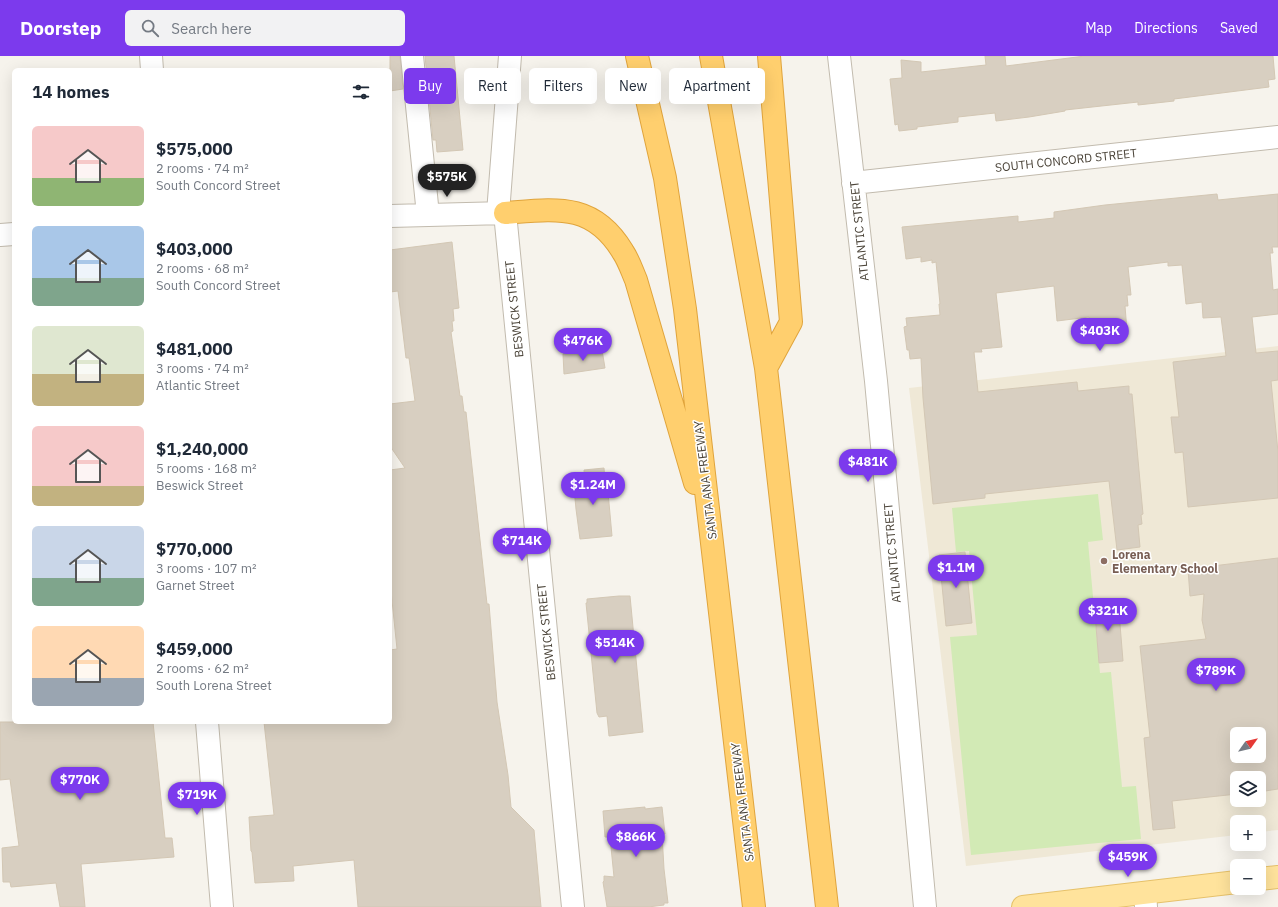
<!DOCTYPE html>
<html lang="en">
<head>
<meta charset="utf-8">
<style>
  body { margin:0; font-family:"IBM Plex Sans",sans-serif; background:#f2f2f3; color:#1f2937; height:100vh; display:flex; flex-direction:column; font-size:15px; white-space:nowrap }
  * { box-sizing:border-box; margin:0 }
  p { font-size:13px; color:#747a83 }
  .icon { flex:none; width:22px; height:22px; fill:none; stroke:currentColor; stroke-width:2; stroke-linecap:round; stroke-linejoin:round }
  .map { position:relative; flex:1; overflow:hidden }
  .panel { position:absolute; left:12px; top:12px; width:380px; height:656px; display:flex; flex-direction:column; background:#fff; border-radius:6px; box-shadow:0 4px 16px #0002 }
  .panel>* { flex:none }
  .banner { position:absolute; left:404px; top:12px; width:380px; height:36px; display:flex; gap:8px }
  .needle { width:26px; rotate:56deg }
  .tools { position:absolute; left:1230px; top:671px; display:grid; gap:8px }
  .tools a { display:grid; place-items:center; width:36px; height:36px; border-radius:6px; background:#fff; box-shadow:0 4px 16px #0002; font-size:20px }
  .price { position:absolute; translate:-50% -34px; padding:0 9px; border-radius:14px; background:#7c3aed; color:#fff; font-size:13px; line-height:26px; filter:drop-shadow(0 1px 2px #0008) }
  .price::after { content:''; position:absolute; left:50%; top:24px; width:12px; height:9px; margin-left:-6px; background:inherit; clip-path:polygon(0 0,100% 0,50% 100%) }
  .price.on { background:#222; color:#fff }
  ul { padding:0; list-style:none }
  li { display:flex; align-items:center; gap:12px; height:100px; padding:0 20px }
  li span { display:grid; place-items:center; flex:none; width:112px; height:80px; border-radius:6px; color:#555 }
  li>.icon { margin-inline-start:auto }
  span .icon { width:48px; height:48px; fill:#fffc; stroke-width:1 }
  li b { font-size:17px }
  h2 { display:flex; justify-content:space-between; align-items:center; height:48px; padding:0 20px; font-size:17px }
  .chip { padding:0 14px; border-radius:6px; background:#fff; box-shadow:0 4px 16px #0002; font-size:14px; line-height:36px }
  .chip.on { background:#7c3aed; color:#fff }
  header { display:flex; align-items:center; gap:24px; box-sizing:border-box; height:56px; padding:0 20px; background:#7c3aed; color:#fff }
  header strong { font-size:19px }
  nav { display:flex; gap:22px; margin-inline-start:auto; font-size:14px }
  .search { width:280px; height:36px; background:#f2f2f3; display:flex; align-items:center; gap:10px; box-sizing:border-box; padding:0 14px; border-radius:6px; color:#747a83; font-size:15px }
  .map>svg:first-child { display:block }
  .education { fill:#efe8d6; fill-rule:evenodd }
  .green { fill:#d2eab5 }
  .building { fill:#d8cfc1; stroke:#d3c7b4; fill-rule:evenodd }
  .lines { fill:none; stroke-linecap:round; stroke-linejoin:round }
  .minor-casing { stroke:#c2bbae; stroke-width:24 }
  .major-casing { stroke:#e6c16a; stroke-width:24 }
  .highway-casing { stroke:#e0a43c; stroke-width:24 }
  .minor { stroke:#fff; stroke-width:22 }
  .major { stroke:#ffe39c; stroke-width:22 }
  .highway { stroke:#ffcf6e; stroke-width:22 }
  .education-dot { fill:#8d6e63; stroke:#fff; stroke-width:1.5 }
  .labels { text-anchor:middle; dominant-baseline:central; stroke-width:3; stroke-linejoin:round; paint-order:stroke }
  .street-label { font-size:12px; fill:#4b4439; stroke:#fff }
  .education-label { font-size:12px; font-weight:bold; fill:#785e54; stroke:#fff; text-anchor:start }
</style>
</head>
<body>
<header>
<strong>Doorstep</strong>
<div class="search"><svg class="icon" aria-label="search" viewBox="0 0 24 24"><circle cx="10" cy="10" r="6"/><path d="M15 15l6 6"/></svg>Search here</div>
<nav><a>Map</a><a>Directions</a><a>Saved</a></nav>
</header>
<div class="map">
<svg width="1278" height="851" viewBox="0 0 1278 851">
  <rect width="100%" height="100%" fill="#f6f3ec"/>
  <path class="education" d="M 1278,290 L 1278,774 L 1259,776 L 1259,766 L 1237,766 L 1237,779 L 966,810 L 909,332 ZM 1237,678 L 1259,678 L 1259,700 L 1237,700 ZM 1237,722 L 1259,722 L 1259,744 L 1237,744 Z"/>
  <path class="green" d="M 1098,438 L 1103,484 L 1088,486 L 1100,617 L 1111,616 L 1122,731 L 1136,730 L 1141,783 L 971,799 L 950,581 L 977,579 L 969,495 L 956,496 L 952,452 Z"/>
  <path class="building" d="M 390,0 L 400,0 L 403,33 L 390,35 Z
    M 425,0 L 454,0 L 463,94 L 437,96 L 436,84 L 433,84 Z
    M 985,0 L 1005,0 L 1006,10 L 1085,0 L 1273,0 L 1275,23 L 1268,24 L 1269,31 L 1174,43 L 1174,45 L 1138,49 L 1138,46 L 1065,54 L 1065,55 L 1029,61 L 996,65 L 995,57 L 958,61 L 958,66 L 917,71 L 917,73 L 899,75 L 898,68 L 895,69 L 890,23 L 902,22 L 901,4 L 921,6 L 921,16 L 986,9 Z
    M 1217,138 L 1218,144 L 1278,138 L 1278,191 L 1272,191 L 1273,197 L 1270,197 L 1273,234 L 1278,233 L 1278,258 L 1252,261 L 1256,297 L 1278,295 L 1278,324 L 1271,325 L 1278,396 L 1278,442 L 1188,451 L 1183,396 L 1175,397 L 1171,361 L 1179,361 L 1173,306 L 1226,300 L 1221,261 L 1203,262 L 1202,246 L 1186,248 L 1182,209 L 1168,210 L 1168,206 L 1128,211 L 1131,239 L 1127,239 L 1128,250 L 1125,250 L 1127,275 L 1091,279 L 1089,261 L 1057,265 L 1054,230 L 996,237 L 1002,291 L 981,293 L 982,296 L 974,296 L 978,336 L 1077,326 L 1078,335 L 1129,330 L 1129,338 L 1132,338 L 1143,458 L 1141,459 L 1142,468 L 1138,469 L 1140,491 L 1117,494 L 1109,425 L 985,438 L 985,442 L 933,448 L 923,342 L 921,302 L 910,303 L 909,294 L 907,294 L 904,271 L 907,270 L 906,262 L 940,259 L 939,248 L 940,248 L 936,206 L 932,207 L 932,204 L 921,206 L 921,201 L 906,203 L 902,171 L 1018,160 L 1018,166 L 1054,162 L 1054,156 L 1105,149 Z
    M 452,186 L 459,252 L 453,253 L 454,265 L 452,265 L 453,275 L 451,276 L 460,340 L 462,340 L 464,356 L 466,356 L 487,548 L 489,548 L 497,646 L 508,719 L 511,751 L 534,774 L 541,851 L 358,851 L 354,804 L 293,810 L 294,825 L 255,827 L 252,796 L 251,795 L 249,761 L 274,759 L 264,666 L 390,666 L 390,594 L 397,593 L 390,525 L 390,414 L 405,412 L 390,390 L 390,348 L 415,345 L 409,302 L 406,302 L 398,235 L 390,236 L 390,194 Z
    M 602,294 L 605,312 L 564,318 L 563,298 Z
    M 604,412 L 605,425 L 607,425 L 612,480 L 580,483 L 576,453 L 574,432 L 575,432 L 575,428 L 585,427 L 584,414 Z
    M 965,496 L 972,567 L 946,570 L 939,499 Z
    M 1278,502 L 1278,733 L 1259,736 L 1259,722 L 1237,722 L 1237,738 L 1172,745 L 1175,772 L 1153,774 L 1144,682 L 1150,681 L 1140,590 L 1206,583 L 1202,564 L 1204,538 L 1190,540 L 1188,513 ZM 1237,678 L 1259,678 L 1259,700 L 1237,700 Z
    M 619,540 L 630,540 L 643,676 L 609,680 L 607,660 L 599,661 L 597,657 L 586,547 L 587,547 L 587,543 Z
    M 1118,544 L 1123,605 L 1099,607 L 1094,546 Z
    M 0,666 L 153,666 L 165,782 L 172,782 L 174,801 L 81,808 L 85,851 L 60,851 L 56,827 L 11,831 L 10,826 L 3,826 L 2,792 L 19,790 L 10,723 L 0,724 Z
    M 645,751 L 645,753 L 662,751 L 665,778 L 662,778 L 664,813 L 668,847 L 664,847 L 664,849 L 648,851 L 607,851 L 603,826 L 604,825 L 604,820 L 614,821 L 610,781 L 605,781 L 603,755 Z"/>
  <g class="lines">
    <g class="minor-casing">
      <path id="minor" d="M 151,0 L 152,14
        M 412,0 L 428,159
        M 839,0 L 876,325 L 925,851
        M 853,127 L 1278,81
        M 498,157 L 510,0
        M 390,160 L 505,157 L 573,851
        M 0,179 L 14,178
        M 207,666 L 222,851
        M 1145,837 L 1146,851"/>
    </g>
    <g class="major-casing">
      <path id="major" d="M 1259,823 L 1278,821
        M 1023,851 L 1237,826"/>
    </g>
    <g class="highway-casing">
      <path id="highway" d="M 637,0 L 665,122 L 685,253 L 754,851
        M 711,0 L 766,312 L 827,851
        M 505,157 C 556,153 593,146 623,196 C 629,205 632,215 636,224 L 695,427
        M 766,312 L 791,266 L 769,0"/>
    </g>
    <use href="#minor" class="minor"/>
    <use href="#major" class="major"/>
    <use href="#highway" class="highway"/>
  </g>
  <circle class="education-dot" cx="1104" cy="505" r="4"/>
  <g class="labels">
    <g class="street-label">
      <text transform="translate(1066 104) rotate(-6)">SOUTH CONCORD STREET</text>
      <text transform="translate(859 175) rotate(-96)">ATLANTIC STREET</text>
      <text transform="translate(514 253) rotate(-96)">BESWICK STREET</text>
      <text transform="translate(705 424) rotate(-97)">SANTA ANA FREEWAY</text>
      <text transform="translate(892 497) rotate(-95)">ATLANTIC STREET</text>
      <text transform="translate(546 576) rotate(-96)">BESWICK STREET</text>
      <text transform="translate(742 746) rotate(-97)">SANTA ANA FREEWAY</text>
    </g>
    <g class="education-label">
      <text x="1112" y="498">Lorena<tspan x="1112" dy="14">Elementary School</tspan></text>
    </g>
  </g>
</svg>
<div class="tools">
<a><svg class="needle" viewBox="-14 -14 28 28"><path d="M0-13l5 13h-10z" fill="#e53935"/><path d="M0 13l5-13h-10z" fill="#747a83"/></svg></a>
<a><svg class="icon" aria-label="layers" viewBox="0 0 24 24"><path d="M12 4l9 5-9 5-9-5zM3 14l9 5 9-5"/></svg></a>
<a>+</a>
<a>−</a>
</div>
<b class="price on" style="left:447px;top:142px">$575K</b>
<b class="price" style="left:1100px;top:296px">$403K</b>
<b class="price" style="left:583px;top:306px">$476K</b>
<b class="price" style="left:868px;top:427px">$481K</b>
<b class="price" style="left:593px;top:450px">$1.24M</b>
<b class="price" style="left:522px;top:506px">$714K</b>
<b class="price" style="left:956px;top:533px">$1.1M</b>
<b class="price" style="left:1108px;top:576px">$321K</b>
<b class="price" style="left:615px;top:608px">$514K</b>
<b class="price" style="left:1216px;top:636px">$789K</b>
<b class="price" style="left:80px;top:745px">$770K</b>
<b class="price" style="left:197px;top:760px">$719K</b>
<b class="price" style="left:636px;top:802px">$866K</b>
<b class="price" style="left:1128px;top:822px">$459K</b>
<div class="banner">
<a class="chip on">Buy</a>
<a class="chip">Rent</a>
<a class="chip">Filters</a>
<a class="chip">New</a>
<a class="chip">Apartment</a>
</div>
<section class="panel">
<h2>14 homes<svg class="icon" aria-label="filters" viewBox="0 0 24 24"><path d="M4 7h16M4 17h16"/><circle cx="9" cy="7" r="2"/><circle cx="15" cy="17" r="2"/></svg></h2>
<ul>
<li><span style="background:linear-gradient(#f6c9c9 65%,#8fb573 0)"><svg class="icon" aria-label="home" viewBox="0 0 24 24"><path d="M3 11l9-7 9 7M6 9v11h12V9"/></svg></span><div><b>$575,000</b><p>2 rooms · 74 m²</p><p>South Concord Street</p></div></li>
<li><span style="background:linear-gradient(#a9c7e8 65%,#7fa58c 0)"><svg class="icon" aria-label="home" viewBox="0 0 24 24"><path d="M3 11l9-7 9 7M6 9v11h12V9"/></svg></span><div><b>$403,000</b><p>2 rooms · 68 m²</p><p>South Concord Street</p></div></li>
<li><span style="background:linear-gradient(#dfe7d0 60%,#c2b280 0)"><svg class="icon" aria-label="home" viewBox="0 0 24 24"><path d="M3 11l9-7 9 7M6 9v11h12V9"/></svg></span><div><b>$481,000</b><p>3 rooms · 74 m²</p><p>Atlantic Street</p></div></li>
<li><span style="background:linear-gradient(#f6c9c9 75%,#c2b280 0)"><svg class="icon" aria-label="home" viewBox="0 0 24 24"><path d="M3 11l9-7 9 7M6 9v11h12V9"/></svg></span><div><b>$1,240,000</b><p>5 rooms · 168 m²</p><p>Beswick Street</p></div></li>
<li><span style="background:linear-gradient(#c9d6e8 65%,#7fa58c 0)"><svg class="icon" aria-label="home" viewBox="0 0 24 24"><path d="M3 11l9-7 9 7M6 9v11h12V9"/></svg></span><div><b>$770,000</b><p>3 rooms · 107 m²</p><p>Garnet Street</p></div></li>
<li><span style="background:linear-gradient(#ffd9b3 65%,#9aa5b1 0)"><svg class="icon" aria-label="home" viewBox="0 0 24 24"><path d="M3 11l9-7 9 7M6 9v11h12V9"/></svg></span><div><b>$459,000</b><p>2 rooms · 62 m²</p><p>South Lorena Street</p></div></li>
</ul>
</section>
</div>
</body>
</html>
